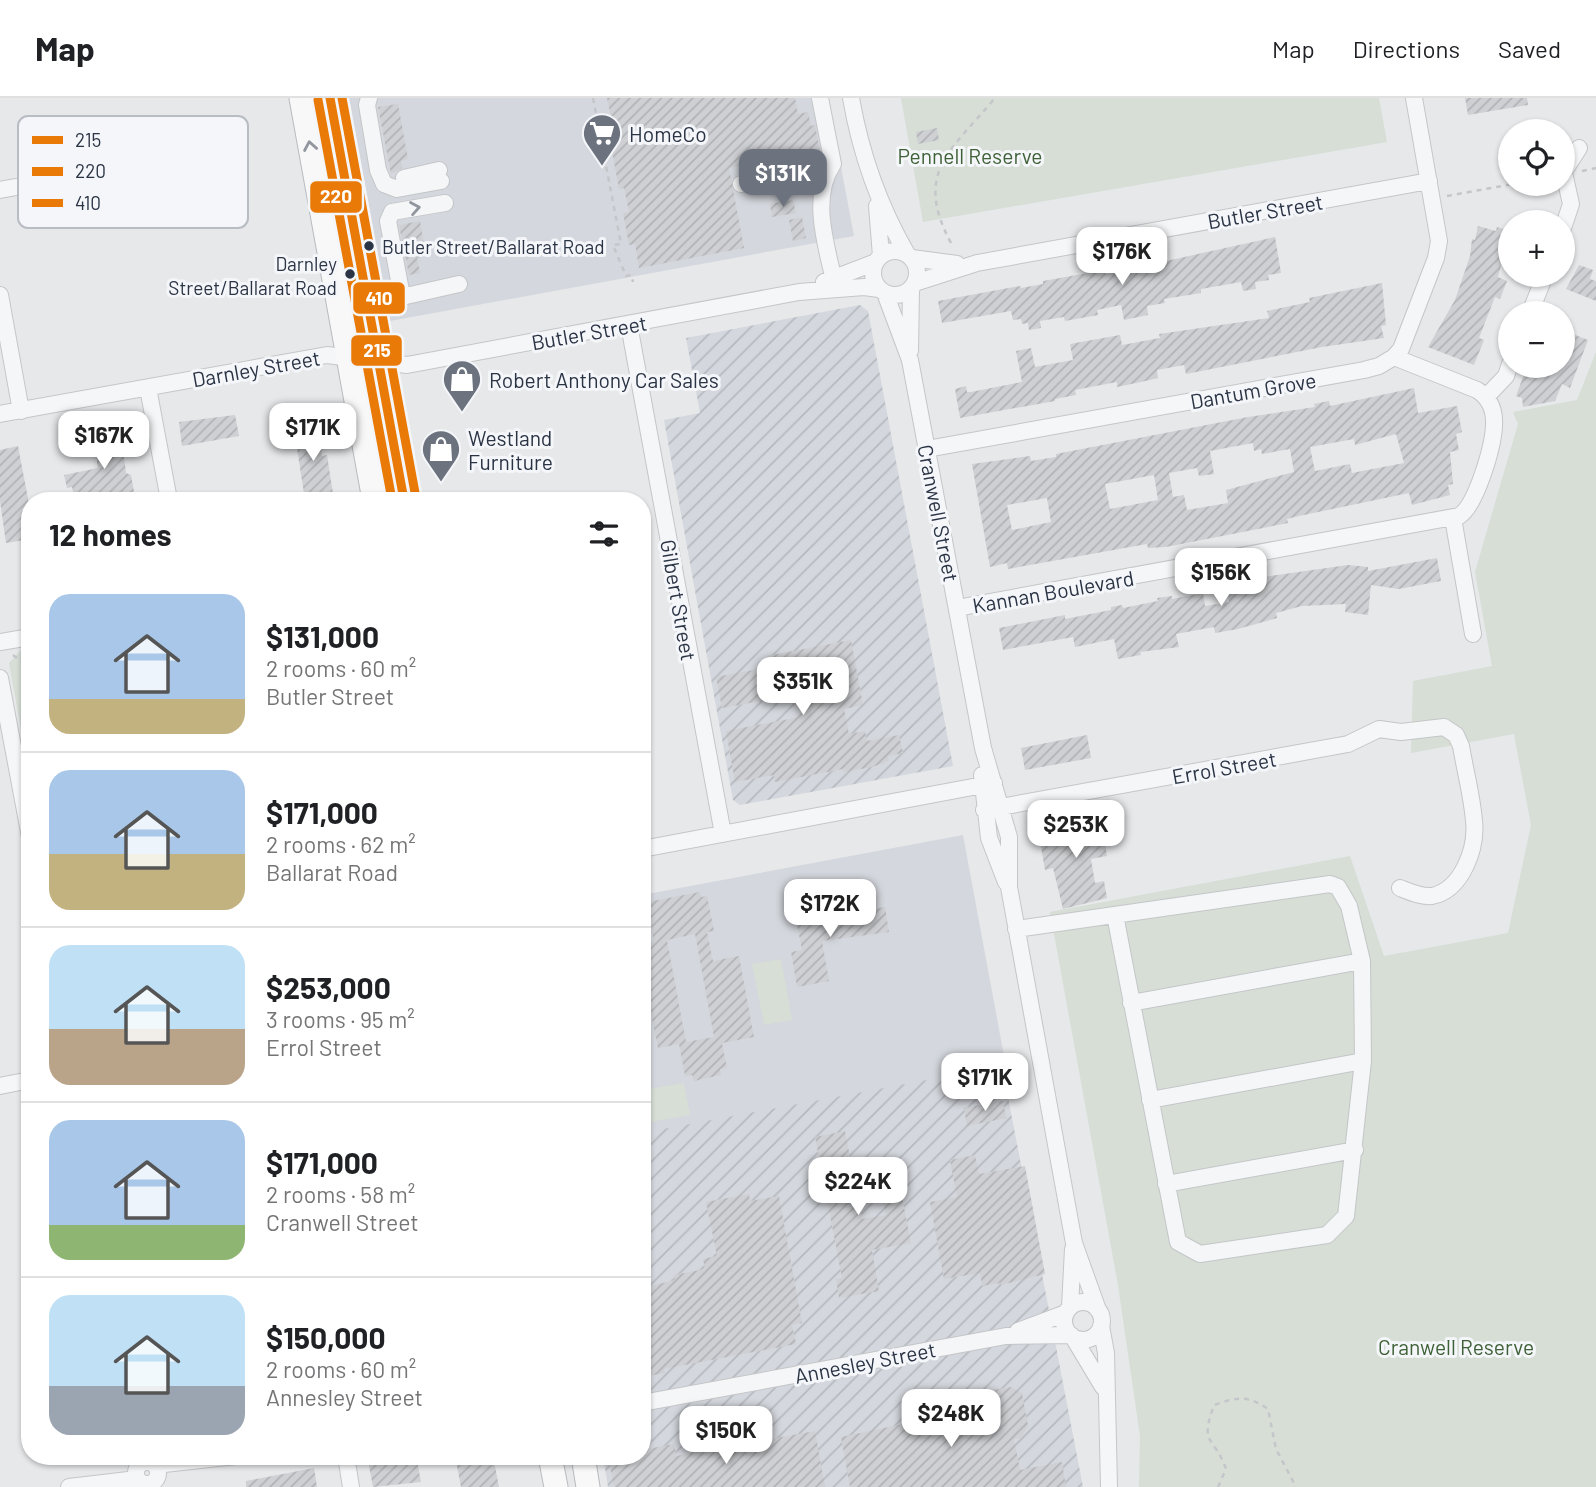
<!DOCTYPE html>
<html lang="en">
<head>
<meta charset="utf-8">
<style>
  body { margin:0; font-family:Barlow,sans-serif; background:#f2f2f2; color:#202124; height:100vh; display:flex; flex-direction:column; font-size:26px; white-space:nowrap }
  * { box-sizing:border-box; margin:0 }
  p { font-size:23px; color:#757577 }
  .icon { flex:none; width:38px; height:38px; fill:none; stroke:currentColor; stroke-width:2; stroke-linecap:round; stroke-linejoin:round }
  .map { position:relative; flex:1; overflow:hidden }
  .details { position:absolute; left:21px; top:394px; width:630px; height:973px; display:flex; flex-direction:column; background:#fff; border-radius:28px; box-shadow:0 2px 5px #0004 }
  .details>* { flex:none }
  .controls { position:absolute; left:1498px; top:21px; display:grid; gap:14px }
  .controls a { display:grid; place-items:center; width:77px; height:77px; border-radius:50%; background:#fff; box-shadow:0 2px 5px #0004; font-size:35px }
  .price { position:absolute; translate:-50% -60px; padding:0 16px; border-radius:14px; background:#fff; color:#222; font-size:23px; line-height:46px; filter:drop-shadow(0 2px 4px #0008) }
  .price::after { content:''; position:absolute; left:50%; top:42px; width:21px; height:16px; margin-left:-10px; background:inherit; clip-path:polygon(0 0,100% 0,50% 100%) }
  .price.selected { background:#6c737f; color:#fff }
  ul { padding:0; list-style:none }
  li { display:flex; align-items:center; gap:21px; height:175px; padding:0 28px }
  li+li { border-top:2px solid #e0e0e0 }
  li span { display:grid; place-items:center; flex:none; width:196px; height:140px; border-radius:21px; color:#555 }
  li>.icon { margin-inline-start:auto }
  span .icon { width:84px; height:84px; fill:#fffc; stroke-width:1 }
  li b { font-size:30px }
  h2 { display:flex; justify-content:space-between; align-items:center; height:84px; padding:0 28px; font-size:30px }
  header { display:flex; align-items:center; gap:42px; box-sizing:border-box; height:98px; padding:0 35px; background:#fff; border-bottom:2px solid #e0e0e0 }
  header strong { font-size:33px }
  nav { display:flex; gap:38px; margin-inline-start:auto; font-size:24px }
  .map>svg:first-child { display:block }
  .built { fill:#d4d7dd }
  .industrial { fill:url(#industrial-furrows) }
  .green { fill:#d6ded6 }
  .building { fill:url(#building-hatch); fill-rule:evenodd }
  .lines { fill:none; stroke-linecap:round; stroke-linejoin:round }
  .minor-casing { stroke:#c4c6c8; stroke-width:18 }
  .highway-casing { stroke:#b8bbbf; stroke-width:25 }
  .path { stroke:#c5c6ca; stroke-width:2.5; stroke-dasharray:5 5; stroke-linecap:butt }
  .minor { stroke:#f5f6f7; stroke-width:16 }
  .highway { stroke:#f8f8f8; stroke-width:23 }
  .bus-1-casing { stroke:#f4f6f9; stroke-width:14 }
  .bus-2-casing { stroke:#f4f6f9; stroke-width:14 }
  .bus-3-casing { stroke:#f4f6f9; stroke-width:14 }
  .bus-1 { stroke:#ea7a07; stroke-width:9 }
  .bus-2 { stroke:#ea7a07; stroke-width:9 }
  .bus-3 { stroke:#ea7a07; stroke-width:9 }
  .oneway { stroke:#92969e }
  .oneway2 { stroke:#90959e }
  .bus-dot { fill:#2b3445; stroke:#f4f6f9; stroke-width:2.5 }
  .labels { text-anchor:middle; dominant-baseline:central; stroke-width:6; stroke-linejoin:round; paint-order:stroke }
  .bus-label { font-size:19px; fill:#2b3445; stroke:#f4f6f9; text-anchor:start }
  .poi-label { font-size:21px; fill:#2b3445; stroke:#f4f6f9; text-anchor:start }
  .park-label { font-size:21px; fill:#3f6138; stroke:#f4f6f9 }
  .street-label { font-size:21px; fill:#2b3445; stroke:#f4f6f9 }
  .key { fill:#f4f6f9; stroke:#b8bcc3; stroke-width:2 }
  .key-label { font-size:19px; fill:#2b3445 }
  .line-badge { stroke:#f4f6f9; stroke-width:2.5 }
  .badge-label { font-size:19px; text-anchor:middle; font-weight:bold; fill:#fff }
</style>
</head>
<body>
<header>
<strong>Map</strong>
<nav><a>Map</a><a>Directions</a><a>Saved</a></nav>
</header>
<div class="map">
<svg width="1596" height="1389" viewBox="0 0 1596 1389">
  <defs>
    <pattern id="industrial-furrows" width="10" height="10" patternUnits="userSpaceOnUse" patternTransform="scale(1.75)"><rect width="10" height="10" fill="#d4d7dd"/><path d="M-1 1l2-2M0 10L10 0M9 11l2-2" fill="none" stroke="#b6b9bf"/></pattern>
    <pattern id="building-hatch" width="6" height="6" patternUnits="userSpaceOnUse" patternTransform="scale(1.75)"><rect width="6" height="6" fill="#ced0d3"/><path d="M-1 1l2-2M0 6l6-6M5 7l2-2" fill="none" stroke="#b1b3b6"/></pattern>
  </defs>
  <rect width="100%" height="100%" fill="#e6e8ea"/>
  <path class="built" d="M 349,0 L 828,0 L 854,138 L 390,223 Z
    M 963,737 L 1006,969 L 642,1037 L 642,797 Z"/>
  <path class="industrial" d="M 860,207 L 868,213 L 953,668 L 740,707 L 733,702 L 664,322 L 700,315 L 686,240 Z
    M 1002,968 L 1083,1389 L 608,1389 L 603,1358 L 642,1358 L 642,1035 Z"/>
  <path class="green" d="M 901,0 L 1379,0 L 1387,44 L 923,124 Z
    M 1596,254 L 1596,1389 L 1139,1389 L 1140,1338 L 1118,1187 L 1050,814 L 1350,758 L 1384,858 L 1508,835 L 1531,727 L 1514,636 L 1411,655 L 1413,583 L 1492,568 L 1475,474 L 1518,326 L 1513,314 L 1577,302 Z
    M 30,549 L 30,681 L 9,565 L 22,551 Z
    M 781,861 L 792,922 L 764,927 L 752,866 Z
    M 684,985 L 690,1017 L 645,1025 L 642,992 Z"/>
  <path class="building" d="M 607,0 L 795,0 L 798,16 L 808,14 L 811,28 L 815,27 L 820,53 L 729,70 L 744,150 L 639,170 L 635,146 L 629,147 L 623,115 L 629,114 L 624,90 L 619,91 L 607,26 L 612,25 Z
    M 1465,0 L 1527,0 L 1528,7 L 1468,17 Z
    M 398,6 L 408,61 L 401,63 L 402,70 L 391,76 L 378,9 Z
    M 937,30 L 939,42 L 918,46 L 916,34 Z
    M 793,102 L 796,115 L 772,119 L 770,106 Z
    M 802,119 L 806,140 L 793,143 L 789,122 Z
    M 420,123 L 426,158 L 417,160 L 420,175 L 409,177 L 399,127 Z
    M 1478,128 L 1496,133 L 1497,129 L 1510,133 L 1498,179 L 1507,183 L 1500,201 L 1495,199 L 1479,240 L 1484,242 L 1474,267 L 1428,249 L 1455,202 L 1470,158 L 1472,141 L 1475,142 Z
    M 1275,139 L 1281,175 L 1268,177 L 1269,182 L 1255,184 L 1256,191 L 1243,193 L 1241,184 L 1201,191 L 1201,195 L 1164,201 L 1165,205 L 1147,208 L 1148,217 L 1124,222 L 1121,207 L 1097,212 L 1098,217 L 1065,223 L 1064,219 L 1040,223 L 1041,230 L 1029,232 L 1028,225 L 1022,226 L 1021,221 L 1013,222 L 1011,213 L 942,225 L 938,203 L 1020,188 L 1021,190 L 1043,186 L 1043,183 L 1105,172 L 1106,176 L 1130,171 Z
    M 1579,167 L 1593,172 L 1590,181 L 1596,183 L 1596,203 L 1566,191 Z
    M 1382,185 L 1386,227 L 1381,228 L 1384,240 L 1322,249 L 1186,276 L 1184,267 L 1157,272 L 1158,280 L 1150,282 L 1117,289 L 1117,284 L 1075,292 L 1076,297 L 1055,301 L 1055,303 L 960,320 L 955,291 L 966,288 L 967,294 L 971,294 L 1022,284 L 1016,253 L 1031,250 L 1035,269 L 1073,262 L 1070,246 L 1120,237 L 1122,247 L 1160,240 L 1159,236 L 1269,220 L 1267,213 L 1310,204 L 1309,200 Z
    M 1563,232 L 1588,242 L 1570,290 L 1562,286 L 1555,303 L 1523,309 L 1522,300 L 1516,298 L 1524,276 L 1530,277 L 1534,268 L 1563,268 Z
    M 1414,290 L 1418,315 L 1457,308 L 1462,334 L 1456,336 L 1459,352 L 1450,354 L 1453,386 L 1448,387 L 1450,397 L 1412,407 L 1409,395 L 1299,418 L 1287,421 L 1288,425 L 1166,449 L 1148,450 L 1147,446 L 1008,471 L 1007,465 L 990,469 L 972,366 L 1030,358 L 1031,363 L 1056,359 L 1056,356 L 1248,319 L 1315,309 L 1314,306 L 1329,303 L 1330,308 ZM 1396,336 L 1404,365 L 1352,375 L 1350,366 L 1315,373 L 1310,349 L 1354,341 L 1355,347 ZM 1253,345 L 1254,353 L 1261,351 L 1262,356 L 1290,351 L 1294,374 L 1226,392 L 1228,405 L 1187,412 L 1184,397 L 1173,399 L 1169,375 L 1197,370 L 1199,378 L 1214,376 L 1210,353 ZM 1154,377 L 1158,402 L 1110,411 L 1105,386 ZM 1047,400 L 1051,424 L 1012,432 L 1007,407 Z
    M 235,317 L 239,338 L 182,348 L 179,324 Z
    M 315,321 L 322,358 L 327,357 L 334,402 L 305,402 L 293,325 Z
    M 120,327 L 126,375 L 131,377 L 135,399 L 115,402 L 75,402 L 72,389 L 67,390 L 64,377 L 98,370 L 92,332 Z
    M 18,348 L 30,411 L 30,441 L 6,445 L 0,403 L 0,352 Z
    M 1437,460 L 1441,483 L 1399,491 L 1371,487 L 1368,517 L 1345,514 L 1346,506 L 1302,508 L 1276,515 L 1277,520 L 1238,531 L 1215,535 L 1214,529 L 1176,536 L 1179,549 L 1140,554 L 1141,557 L 1118,561 L 1114,541 L 1075,549 L 1073,539 L 1003,552 L 999,530 L 1065,517 L 1065,521 L 1111,512 L 1111,509 L 1122,507 L 1123,510 L 1158,503 L 1157,500 L 1172,498 L 1172,501 L 1203,495 L 1205,508 L 1229,504 L 1227,491 L 1243,488 L 1242,482 L 1348,467 L 1368,469 L 1368,473 Z
    M 851,542 L 863,607 L 844,611 L 849,636 L 865,633 L 867,643 L 899,637 L 903,655 L 888,658 L 889,663 L 872,669 L 844,674 L 843,671 L 775,684 L 774,677 L 735,684 L 726,633 L 800,619 L 796,597 L 722,610 L 716,579 L 769,569 L 767,558 Z
    M 1087,637 L 1091,660 L 1025,672 L 1021,650 Z
    M 1109,722 L 1111,737 L 1104,739 L 1107,758 L 1091,761 L 1095,785 L 1104,783 L 1107,800 L 1063,811 L 1053,770 L 1045,772 L 1038,732 Z
    M 700,794 L 701,799 L 707,798 L 714,833 L 707,834 L 713,863 L 739,858 L 754,939 L 722,945 L 727,970 L 720,971 L 721,977 L 694,983 L 692,977 L 685,978 L 679,946 L 658,950 L 642,873 L 642,846 L 654,844 L 647,804 ZM 695,836 L 714,939 L 686,944 L 667,842 Z
    M 885,809 L 889,834 L 822,843 L 829,883 L 797,889 L 791,854 L 802,852 L 795,817 L 834,810 L 836,818 Z
    M 1003,1003 L 1006,1020 L 967,1028 L 964,1010 Z
    M 845,1033 L 862,1121 L 886,1117 L 878,1076 L 897,1073 L 911,1145 L 872,1152 L 879,1193 L 839,1200 L 836,1181 L 842,1180 L 815,1039 Z
    M 975,1057 L 979,1076 L 1025,1068 L 1045,1176 L 1001,1187 L 1001,1185 L 982,1188 L 980,1175 L 944,1181 L 930,1104 L 957,1099 L 950,1062 Z
    M 749,1096 L 750,1103 L 779,1098 L 802,1225 L 792,1227 L 796,1246 L 664,1271 L 665,1275 L 642,1279 L 642,1190 L 675,1182 L 674,1177 L 705,1171 L 703,1161 L 717,1158 L 706,1104 Z
    M 1011,1289 L 1022,1295 L 1028,1328 L 1021,1340 L 1014,1341 L 1020,1372 L 1062,1364 L 1066,1389 L 850,1389 L 841,1339 L 951,1316 L 948,1300 Z
    M 815,1333 L 825,1389 L 614,1389 L 608,1358 L 642,1358 L 642,1352 L 674,1346 L 676,1358 Z
    M 395,1358 L 416,1358 L 421,1384 L 373,1389 L 368,1363 Z
    M 455,1358 L 493,1358 L 499,1389 L 461,1389 Z
    M 314,1370 L 317,1389 L 246,1389 L 246,1383 Z"/>
  <g class="lines">
    <g class="minor-casing">
      <path id="minor" d="M 369,0 L 367,7 L 378,72 L 384,86 L 397,91 L 441,83
        M 820,0 L 833,66 C 809,101 828,153 836,191
        M 851,0 C 861,57 878,106 907,156
        M 1563,75 L 1579,50
        M 404,80 L 439,72
        M 741,86 L 833,66
        M 0,92 L 117,71
        M 445,105 L 392,114 L 388,123 L 401,193 L 406,198 L 459,186
        M 877,108 L 881,158
        M 1563,130 L 1571,106 L 1564,75
        M873 175a22 22 0 1 1 44 0a22 22 0 1 1-44 0Z
        M 912,160 L 957,166
        M 824,184 L 876,164
        M 915,185 L 977,165 L 1429,83
        M 885,195 L 910,262 L 983,650 L 1009,739 L 1009,789 L 1074,1145 L 1098,1212
        M 0,197 L 21,313
        M 1530,215 L 1545,177
        M 629,227 L 723,736
        M 910,253 L 911,191
        M 148,290 L 169,402
        M 1487,298 L 1506,278 L 1510,266
        M 0,316 L 327,257 L 407,267 L 799,194 L 864,189 L 879,191
        M 927,351 L 1364,272 L 1379,268 L 1394,259 L 1401,251 L 1436,160 L 1439,143 L 1414,0
        M 1453,420 L 1473,536
        M 957,510 L 1459,418 C 1476,408 1493,349 1494,328 C 1495,312 1490,300 1477,292 L 1394,259
        M 0,544 L 30,539
        M 0,580 L 30,739
        M 982,677 L 989,740 L 1006,784
        M 984,712 L 1348,646 L 1379,631 L 1401,634 L 1444,629 L 1456,637 L 1461,648 C 1465,672 1472,698 1474,723 C 1477,750 1462,792 1432,798 C 1421,799 1410,794 1400,790
        M 642,751 L 994,685
        M 1016,831 L 1330,786 L 1338,789 L 1349,808 L 1362,863 L 1363,963 L 1346,1118 L 1327,1137 L 1200,1156 L 1178,1144 L 1115,817
        M 1131,905 L 1362,863
        M 0,988 L 30,982
        M 1150,1002 L 1363,963
        M 1166,1086 L 1355,1052
        M1064 1223a19 19 0 1 1 38 0a19 19 0 1 1-38 0Z
        M 1070,1209 L 1073,1151
        M 1101,1228 L 1106,1255 L 1109,1389
        M 1018,1233 L 1066,1215
        M 1073,1239 L 1103,1289
        M 642,1305 L 1006,1238 L 1071,1237
        M 346,1358 L 351,1389
        M136 1375a11 11 0 1 1 22 0a11 11 0 1 1-22 0Z
        M 155,1367 L 236,1358
        M 69,1389 L 137,1381"/>
    </g>
    <g class="highway-casing">
      <path id="highway" d="M 301,0 L 374,402
        M 330,0 L 404,402
        M 550,1358 L 556,1389
        M 583,1358 L 588,1389"/>
    </g>
    <path class="path" d="M 593,0 L 621,146 L 613,147 L 626,178 L 631,177 L 633,184
      M 1582,73 L 1596,70
      M 1447,98 L 1513,86
      M 951,145 C 913,74 951,53 995,0
      M 13,557 L 30,570
      M 1218,1389 L 1226,1371 C 1214,1337 1199,1348 1214,1307 C 1237,1299 1248,1297 1268,1311 L 1276,1351 L 1296,1389"/>
    <use href="#minor" class="minor"/>
    <use href="#highway" class="highway"/>
    <g class="bus-1-casing">
      <path id="bus-1" d="M 330,0 L 404,402"/>
    </g>
    <g class="bus-2-casing">
      <path id="bus-2" d="M 318,2 L 392,402"/>
    </g>
    <g class="bus-3-casing">
      <path id="bus-3" d="M 342,0 L 416,400"/>
    </g>
    <use href="#bus-1" class="bus-1"/>
    <use href="#bus-2" class="bus-2"/>
    <use href="#bus-3" class="bus-3"/>
  </g>
  <defs><path id="oneway-chevron" d="M-2-3.5L2.5 0L-2 3.5" fill="none" stroke-width="1.6" stroke-linecap="round" stroke-linejoin="round" transform="scale(1.75)"/></defs>
  <use class="oneway" href="#oneway-chevron" transform="translate(310 48) rotate(-100)"/>
  <use class="oneway2" href="#oneway-chevron" transform="translate(415 110) rotate(-10)"/>
  <defs>
    <g id="supermarket-pin" transform="scale(2.0125)"><path d="M0 17L-7.5 6A9.5 9.5 0 1 1 7.5 6Z" fill="#6c737f" stroke="#f4f6f9"/><path d="M-6-5.5h2.5l.6 2H6L4.5 2H-2.5L-4.4-4H-6ZM-1.5 3.2a1.3 1.3 0 1 0 .1 0ZM3 3.2a1.3 1.3 0 1 0 .1 0Z" fill="#fff"/></g>
    <g id="shop-pin" transform="scale(2.0125)"><path d="M0 17L-7.5 6A9.5 9.5 0 1 1 7.5 6Z" fill="#6c737f" stroke="#f4f6f9"/><path d="M-5-2.5h2.3a2.7 3.5 0 0 1 5.4 0H5L5.5 6h-11ZM-1.5-2.5h3a1.5 2.3 0 0 0-3 0Z" fill="#fff"/></g>
  </defs>
  <g fill-rule="evenodd">
    <use href="#supermarket-pin" x="602" y="35"/>
    <use href="#shop-pin" x="462" y="281"/>
    <use href="#shop-pin" x="441" y="351"/>
  </g>
  <g class="bus-dot">
    <circle cx="369" cy="148" r="6"/>
    <circle cx="350" cy="176" r="6"/>
  </g>
  <g class="labels">
    <g class="bus-label">
      <text x="382" y="148">Butler Street/Ballarat Road</text>
      <text x="337" y="165" text-anchor="end">Darnley<tspan x="337" dy="24">Street/Ballarat Road</tspan></text>
    </g>
    <g class="poi-label">
      <text x="629" y="35">HomeCo</text>
      <text x="489" y="281">Robert Anthony Car Sales</text>
      <text x="468" y="339">Westland<tspan x="468" dy="24">Furniture</tspan></text>
    </g>
    <g class="park-label">
      <text x="970" y="57">Pennell Reserve</text>
      <text x="1456" y="1248">Cranwell Reserve</text>
    </g>
    <g class="street-label">
      <text transform="translate(1265 113) rotate(-10)">Butler Street</text>
      <text transform="translate(589 234) rotate(-10)">Butler Street</text>
      <text transform="translate(256 270) rotate(-10)">Darnley Street</text>
      <text transform="translate(1253 292) rotate(-10)">Dantum Grove</text>
      <text transform="translate(939 415) rotate(79)">Cranwell Street</text>
      <text transform="translate(1053 493) rotate(-10)">Kannan Boulevard</text>
      <text transform="translate(679 502) rotate(80)">Gilbert Street</text>
      <text transform="translate(1224 669) rotate(-10)">Errol Street</text>
      <text transform="translate(865 1264) rotate(-11)">Annesley Street</text>
    </g>
  </g>
  <rect x="18" y="18" width="230" height="112" rx="10" class="key"/>
  <rect x="32" y="38" width="31" height="8" fill="#ea7a07"/>
  <rect x="32" y="69" width="31" height="9" fill="#ea7a07"/>
  <rect x="32" y="101" width="31" height="8" fill="#ea7a07"/>
  <g class="key-label">
    <text x="75" y="49">215</text>
    <text x="75" y="80">220</text>
    <text x="75" y="112">410</text>
  </g>
  <g class="line-badge">
    <rect x="309" y="82" width="54" height="34" rx="7" fill="#ea7a07"/>
    <rect x="352" y="183" width="54" height="34" rx="7" fill="#ea7a07"/>
    <rect x="350" y="236" width="53" height="33" rx="7" fill="#ea7a07"/>
  </g>
  <g class="badge-label">
    <text x="336" y="105">220</text>
    <text x="379" y="207">410</text>
    <text x="377" y="259">215</text>
  </g>
</svg>
<div class="controls">
<a><svg class="icon" aria-label="locate" viewBox="0 0 24 24"><circle cx="12" cy="12" r="6"/><path d="M12 2v4M12 18v4M2 12h4M18 12h4"/></svg></a>
<a>+</a>
<a>−</a>
</div>
<b class="price selected" style="left:783px;top:111px">$131K</b>
<b class="price" style="left:1122px;top:189px">$176K</b>
<b class="price" style="left:313px;top:365px">$171K</b>
<b class="price" style="left:104px;top:373px">$167K</b>
<b class="price" style="left:1221px;top:510px">$156K</b>
<b class="price" style="left:803px;top:619px">$351K</b>
<b class="price" style="left:1076px;top:762px">$253K</b>
<b class="price" style="left:830px;top:841px">$172K</b>
<b class="price" style="left:985px;top:1015px">$171K</b>
<b class="price" style="left:858px;top:1119px">$224K</b>
<b class="price" style="left:951px;top:1351px">$248K</b>
<b class="price" style="left:726px;top:1368px">$150K</b>
<section class="details">
<h2>12 homes<svg class="icon" aria-label="filters" viewBox="0 0 24 24"><path d="M4 7h16M4 17h16"/><circle cx="9" cy="7" r="2"/><circle cx="15" cy="17" r="2"/></svg></h2>
<ul>
<li><span style="background:linear-gradient(#a9c7e8 75%,#c2b280 0)"><svg class="icon" aria-label="home" viewBox="0 0 24 24"><path d="M3 11l9-7 9 7M6 9v11h12V9"/></svg></span><div><b>$131,000</b><p>2 rooms · 60 m²</p><p>Butler Street</p></div></li>
<li><span style="background:linear-gradient(#a9c7e8 60%,#c2b280 0)"><svg class="icon" aria-label="home" viewBox="0 0 24 24"><path d="M3 11l9-7 9 7M6 9v11h12V9"/></svg></span><div><b>$171,000</b><p>2 rooms · 62 m²</p><p>Ballarat Road</p></div></li>
<li><span style="background:linear-gradient(#bfe0f5 60%,#b9a48a 0)"><svg class="icon" aria-label="home" viewBox="0 0 24 24"><path d="M3 11l9-7 9 7M6 9v11h12V9"/></svg></span><div><b>$253,000</b><p>3 rooms · 95 m²</p><p>Errol Street</p></div></li>
<li><span style="background:linear-gradient(#a9c7e8 75%,#8fb573 0)"><svg class="icon" aria-label="home" viewBox="0 0 24 24"><path d="M3 11l9-7 9 7M6 9v11h12V9"/></svg></span><div><b>$171,000</b><p>2 rooms · 58 m²</p><p>Cranwell Street</p></div></li>
<li><span style="background:linear-gradient(#bfe0f5 65%,#9aa5b1 0)"><svg class="icon" aria-label="home" viewBox="0 0 24 24"><path d="M3 11l9-7 9 7M6 9v11h12V9"/></svg></span><div><b>$150,000</b><p>2 rooms · 60 m²</p><p>Annesley Street</p></div></li>
</ul>
</section>
</div>
</body>
</html>
